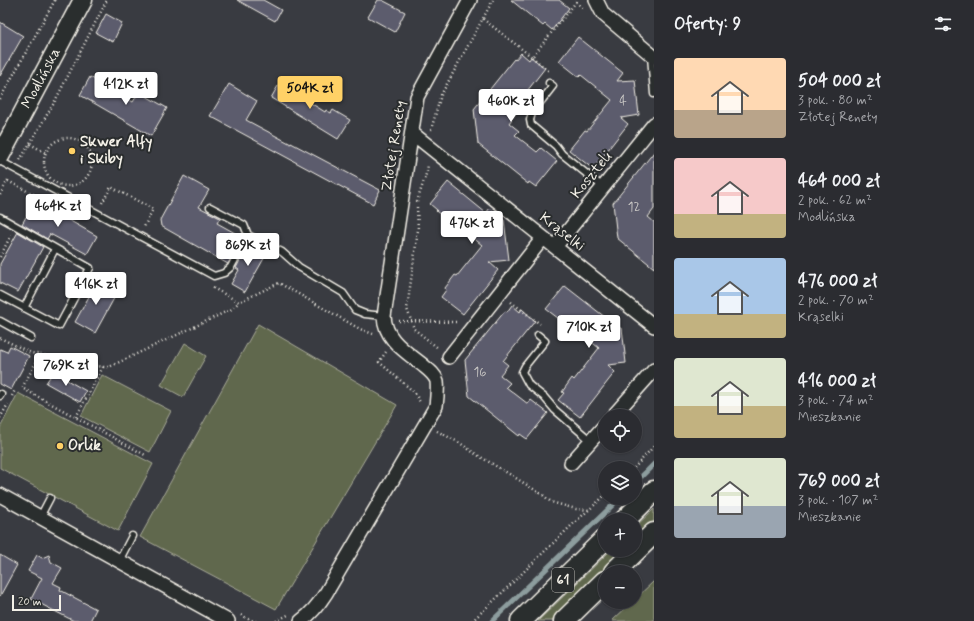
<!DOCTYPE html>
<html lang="pl">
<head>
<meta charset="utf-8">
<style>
  body { margin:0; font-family:Mynerve,sans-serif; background:#333439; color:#f1f3f6; height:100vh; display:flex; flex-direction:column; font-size:15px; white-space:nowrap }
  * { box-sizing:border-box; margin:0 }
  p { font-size:13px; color:#a6a7ab }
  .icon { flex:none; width:22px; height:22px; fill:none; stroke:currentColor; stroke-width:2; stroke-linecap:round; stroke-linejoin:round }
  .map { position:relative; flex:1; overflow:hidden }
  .panel { display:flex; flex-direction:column; background:#2b2c31; width:320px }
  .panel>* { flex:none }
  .controls { position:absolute; left:598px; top:409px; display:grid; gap:8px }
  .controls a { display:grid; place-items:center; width:44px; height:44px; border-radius:50%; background:#2b2c31; box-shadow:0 1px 3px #0004,0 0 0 1px #47484d; font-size:20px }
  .scale { position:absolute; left:12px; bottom:10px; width:49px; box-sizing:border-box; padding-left:4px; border:2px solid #f4f1e8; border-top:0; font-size:11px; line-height:14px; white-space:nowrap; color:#f4f1e8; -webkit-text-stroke:3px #2a2d2e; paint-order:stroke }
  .price { position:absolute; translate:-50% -34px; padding:0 9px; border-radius:4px; background:#fff; color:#222; font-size:13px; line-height:26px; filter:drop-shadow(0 1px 2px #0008) }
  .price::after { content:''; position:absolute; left:50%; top:24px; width:12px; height:9px; margin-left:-6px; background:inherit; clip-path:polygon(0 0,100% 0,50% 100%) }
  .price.current { background:#ffd166; color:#111 }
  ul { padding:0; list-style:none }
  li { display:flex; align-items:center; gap:12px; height:100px; padding:0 20px }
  li span { display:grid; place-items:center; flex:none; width:112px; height:80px; border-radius:4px; color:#555 }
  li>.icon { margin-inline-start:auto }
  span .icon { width:48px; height:48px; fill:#fffc; stroke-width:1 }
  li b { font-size:17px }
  h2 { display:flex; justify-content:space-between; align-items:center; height:48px; padding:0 20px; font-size:17px }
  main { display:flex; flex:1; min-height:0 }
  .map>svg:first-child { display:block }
  .green { fill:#60674d; stroke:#aaac9a }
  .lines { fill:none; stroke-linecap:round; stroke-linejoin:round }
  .stream { stroke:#8d9d9e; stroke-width:5 }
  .building { fill:#5c5b6d; stroke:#f4f1e8 }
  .service-casing { stroke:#f4f1e8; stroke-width:9 }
  .minor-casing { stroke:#f4f1e8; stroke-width:16 }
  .secondary-casing { stroke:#f4f1e8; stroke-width:21 }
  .primary-casing { stroke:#f4f1e8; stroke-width:23 }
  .path { stroke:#f4f1e8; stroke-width:2.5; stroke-dasharray:1 3; stroke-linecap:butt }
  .service { stroke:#2a2d2e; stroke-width:6 }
  .minor { stroke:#2a2d2e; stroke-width:13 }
  .secondary { stroke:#2a2d2e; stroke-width:18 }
  .primary { stroke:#2a2d2e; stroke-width:20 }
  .poi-dot { fill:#ffd166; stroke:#2a2d2e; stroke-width:1.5 }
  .labels { text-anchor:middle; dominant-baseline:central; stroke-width:4; stroke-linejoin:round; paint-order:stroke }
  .number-label { font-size:13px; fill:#ceccc9 }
  .shield { fill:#2a2d2e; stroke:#b7b6b0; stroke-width:1 }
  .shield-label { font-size:14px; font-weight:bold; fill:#f4f1e8 }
  .street-label { font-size:15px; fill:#f4f1e8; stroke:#2a2d2e }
  .poi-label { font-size:15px; font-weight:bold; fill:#f4f1e8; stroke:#2a2d2e; text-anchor:start }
</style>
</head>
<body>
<main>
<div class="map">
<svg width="654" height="621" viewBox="0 0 654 621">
  <rect width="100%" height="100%" fill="#393b41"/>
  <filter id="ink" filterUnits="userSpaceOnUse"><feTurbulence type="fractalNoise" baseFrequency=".025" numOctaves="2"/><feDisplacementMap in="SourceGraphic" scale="8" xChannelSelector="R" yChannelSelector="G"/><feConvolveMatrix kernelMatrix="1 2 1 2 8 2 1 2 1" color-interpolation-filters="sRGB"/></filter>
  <g filter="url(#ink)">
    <path class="green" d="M 258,324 L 397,405 L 276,609 L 140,537 Z
      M 185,343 L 206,356 L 183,397 L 161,385 Z
      M 102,375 L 171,411 L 150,452 L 81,416 Z
      M 18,393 L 153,464 L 118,531 L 0,468 L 0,428 Z
      M 654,509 L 654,526 L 635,545 L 635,527 Z
      M 611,550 L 630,550 L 557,621 L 538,621 Z
      M 654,581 L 654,621 L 612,621 L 632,602 L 635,602 L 635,599 Z"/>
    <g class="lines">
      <path class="stream" d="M 635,483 L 654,464
        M 492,621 L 620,498"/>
    </g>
    <path class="building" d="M 237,0 L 263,0 L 281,10 L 275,21 Z
      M 378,0 L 382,0 L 405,12 L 395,32 L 368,17 Z
      M 511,0 L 559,0 L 569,8 L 552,30 L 545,24 L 543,26 Z
      M 106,14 L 122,23 L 113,42 L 96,33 Z
      M 0,22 L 23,36 L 0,76 Z
      M 578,37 L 623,73 L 617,81 L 635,80 L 639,115 L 621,118 L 628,124 L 593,169 L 569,150 L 585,130 L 587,131 L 612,100 L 581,75 L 579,77 L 559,61 Z
      M 521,53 L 529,60 L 531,57 L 545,68 L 513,109 L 517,112 L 509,123 L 519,131 L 515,135 L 537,152 L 541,148 L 557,161 L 536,187 L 529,182 L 528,184 L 478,144 L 474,109 L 514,59 L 515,60 Z
      M 90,77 L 133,102 L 139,92 L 167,108 L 151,136 L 80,95 Z
      M 282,79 L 299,89 L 297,92 L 302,95 L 301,97 L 325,112 L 326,110 L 331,113 L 333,110 L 350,120 L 338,139 L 271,98 Z
      M 229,84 L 257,101 L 246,120 L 291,144 L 291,143 L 380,190 L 373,204 L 210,116 Z
      M 654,152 L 654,209 L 648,217 L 654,222 L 654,268 L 617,238 L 613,203 Z
      M 184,176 L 209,190 L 199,207 L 220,218 L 217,223 L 235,233 L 234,235 L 241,239 L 228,264 L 161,226 L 160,220 Z
      M 448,182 L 486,213 L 490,208 L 504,220 L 509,260 L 489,262 L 498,270 L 463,314 L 441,297 L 446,290 L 445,288 L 455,275 L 457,276 L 482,245 L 451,220 L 449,222 L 436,211 L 437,210 L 430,204 Z
      M 35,201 L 97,236 L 87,254 L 50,234 L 47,239 L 22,224 Z
      M 18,232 L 43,247 L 18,292 L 0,283 L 0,264 Z
      M 249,243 L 267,253 L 245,292 L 231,284 L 239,270 L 236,268 Z
      M 98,280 L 118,291 L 95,333 L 75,322 Z
      M 565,286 L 610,321 L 604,329 L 622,328 L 626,363 L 608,365 L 615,372 L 580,417 L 558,400 L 564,393 L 562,392 L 572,378 L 574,380 L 599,348 L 568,323 L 567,325 L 546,309 Z
      M 512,305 L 520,312 L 522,309 L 535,321 L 503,361 L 508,365 L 500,375 L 510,383 L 506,387 L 528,404 L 531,400 L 548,413 L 527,439 L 520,434 L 519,436 L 469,396 L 465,360 L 505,311 L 507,312 Z
      M 10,346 L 29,356 L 11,390 L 0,384 L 0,349 L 7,352 Z
      M 53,372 L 86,391 L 80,402 L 46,383 Z
      M 0,555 L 17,565 L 0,596 Z
      M 37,555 L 42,558 L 49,555 L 51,562 L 62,568 L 53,583 L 61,587 L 60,590 L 96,609 L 90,621 L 74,621 L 31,599 L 42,578 L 28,571 Z"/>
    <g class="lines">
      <g class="service-casing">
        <path id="service" d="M 651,56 L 654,94
          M 549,83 L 553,86 L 532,113 L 530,120 L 531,125 L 556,146 L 562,154 L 603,187
          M 0,161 L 214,276 L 224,273 L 231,267 L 248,235
          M 210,207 L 244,225 L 248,235 L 282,252 L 299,267 L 343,293 L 355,310 L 365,314 L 384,316
          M 0,217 L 90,268 L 59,326 L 0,295
          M 24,308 L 55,249
          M 0,321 L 31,338
          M 538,335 L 545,341 L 525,366 L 522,372 L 529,385 L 544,397 L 555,410 L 591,441
          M 0,396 L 1,394
          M 40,517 L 50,498
          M 119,561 L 132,536"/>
      </g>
      <g class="minor-casing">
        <path id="minor" d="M 596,0 L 603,14 L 654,57
          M 412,133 L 654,326
          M 555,247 L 654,124
          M 449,357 L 543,238
          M 613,416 L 654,370
          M 571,463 L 605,425
          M 0,495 L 228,621
          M 301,621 C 311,614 319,604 326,593 L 436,406 C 437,398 438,390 437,381 C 435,375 430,371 425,367 C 407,352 385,341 384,316 L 417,97 L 470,0"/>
      </g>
      <g class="secondary-casing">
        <g id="secondary">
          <path id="s1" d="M 0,156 L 83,0"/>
        </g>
      </g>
      <g class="primary-casing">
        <path id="primary" d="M 625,520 L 654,491
          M 614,572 L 654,533
          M 521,621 L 605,539
          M 564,621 L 605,581"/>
      </g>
      <path class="path" d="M 483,19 L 532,57 L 576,2 L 583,8
        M 532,57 L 550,72
        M 0,99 L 55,0
        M 431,130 L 441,95 L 493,0
        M44 162a24 24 0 1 1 48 0a24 24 0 1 1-48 0Z
        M 30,144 L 46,153
        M 20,160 L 54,103 L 107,0
        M 8,181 L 73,215
        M 0,195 L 8,180
        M 417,202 L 427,171 L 428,165
        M 102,203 L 111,187 L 153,209 L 144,227
        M 417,207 L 418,230 L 407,309 L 414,329 L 438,348
        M 0,257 L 11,235
        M 213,288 L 239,302 L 279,283 L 360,329 L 373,334
        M 511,302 L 540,324
        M 399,321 L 458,322
        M 0,338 L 31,353 L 103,367 L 109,367 L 232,309 L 239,302
        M 386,352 L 379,362 L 414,392 L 420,402
        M 40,355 L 22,388 L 147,456
        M 12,396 L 15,390
        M 76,417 L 103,367
        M 0,418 L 8,404
        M 437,431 L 460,443 L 474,453 L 511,475 L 543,495 L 551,502 L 576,509 L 591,510
        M 634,468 L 654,446
        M 241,615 L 250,620 L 256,621
        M 276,621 L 288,615
        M 472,621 C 505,591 536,559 569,528 C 580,517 593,507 605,495"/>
      <use href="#service" class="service"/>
      <use href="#minor" class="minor"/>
      <use href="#secondary" class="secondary"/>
      <use href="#primary" class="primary"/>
    </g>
  </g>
  <g class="poi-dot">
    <circle cx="72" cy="151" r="4"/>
    <circle cx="60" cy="446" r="4"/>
  </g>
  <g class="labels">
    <g class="number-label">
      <text x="623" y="101">4</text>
      <text x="634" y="207">12</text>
      <text x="480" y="372">16</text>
    </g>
    <rect class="shield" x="552" y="568" width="22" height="24" rx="3"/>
    <g class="shield-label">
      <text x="563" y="580">61</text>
    </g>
    <g class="street-label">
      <text stroke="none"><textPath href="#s1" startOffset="88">Modlińska</textPath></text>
      <text transform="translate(394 146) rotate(-81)">Złotej Renety</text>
      <text transform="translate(592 175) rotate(-51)">Koszteli</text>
      <text transform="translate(562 232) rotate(38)">Krąselki</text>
    </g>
    <g class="poi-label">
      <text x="80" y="142">Skwer Alfy<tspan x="80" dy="17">i Skiby</tspan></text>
      <text x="68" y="446">Orlik</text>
    </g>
  </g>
</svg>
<div class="controls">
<a><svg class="icon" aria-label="locate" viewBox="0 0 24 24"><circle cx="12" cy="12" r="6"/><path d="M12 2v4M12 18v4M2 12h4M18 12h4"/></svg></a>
<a><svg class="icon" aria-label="layers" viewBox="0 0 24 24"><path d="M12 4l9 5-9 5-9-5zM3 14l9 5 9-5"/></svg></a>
<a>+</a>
<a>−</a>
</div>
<div class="scale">20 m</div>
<b class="price" style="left:126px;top:106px">412K zł</b>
<b class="price current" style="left:310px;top:110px">504K zł</b>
<b class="price" style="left:511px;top:123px">460K zł</b>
<b class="price" style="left:58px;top:228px">464K zł</b>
<b class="price" style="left:472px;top:245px">476K zł</b>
<b class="price" style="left:248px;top:267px">869K zł</b>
<b class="price" style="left:96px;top:306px">416K zł</b>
<b class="price" style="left:589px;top:349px">710K zł</b>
<b class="price" style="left:66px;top:387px">769K zł</b>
</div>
<section class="panel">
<h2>Oferty: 9<svg class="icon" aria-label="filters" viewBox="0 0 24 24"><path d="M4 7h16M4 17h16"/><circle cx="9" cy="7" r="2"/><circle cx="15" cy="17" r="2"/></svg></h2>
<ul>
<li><span style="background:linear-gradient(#ffd9b3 65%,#b9a48a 0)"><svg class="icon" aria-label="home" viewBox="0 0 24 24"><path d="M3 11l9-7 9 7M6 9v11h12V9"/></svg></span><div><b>504 000 zł</b><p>3 pok. · 80 m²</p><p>Złotej Renety</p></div></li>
<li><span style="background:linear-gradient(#f6c9c9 70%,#c2b280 0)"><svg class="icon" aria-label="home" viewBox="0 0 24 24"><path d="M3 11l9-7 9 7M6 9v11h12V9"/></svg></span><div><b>464 000 zł</b><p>2 pok. · 62 m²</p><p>Modlińska</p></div></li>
<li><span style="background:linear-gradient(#a9c7e8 70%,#c2b280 0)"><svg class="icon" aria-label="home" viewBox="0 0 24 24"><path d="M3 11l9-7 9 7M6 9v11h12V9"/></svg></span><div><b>476 000 zł</b><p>2 pok. · 70 m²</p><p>Krąselki</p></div></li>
<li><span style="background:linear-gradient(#dfe7d0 60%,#c2b280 0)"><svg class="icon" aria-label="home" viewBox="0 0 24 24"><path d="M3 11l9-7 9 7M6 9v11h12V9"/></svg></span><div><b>416 000 zł</b><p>3 pok. · 74 m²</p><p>Mieszkanie</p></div></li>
<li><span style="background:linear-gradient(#dfe7d0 60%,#9aa5b1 0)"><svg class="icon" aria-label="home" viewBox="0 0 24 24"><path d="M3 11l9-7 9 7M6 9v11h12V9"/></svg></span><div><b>769 000 zł</b><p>3 pok. · 107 m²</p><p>Mieszkanie</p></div></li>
</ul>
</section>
</main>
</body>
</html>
